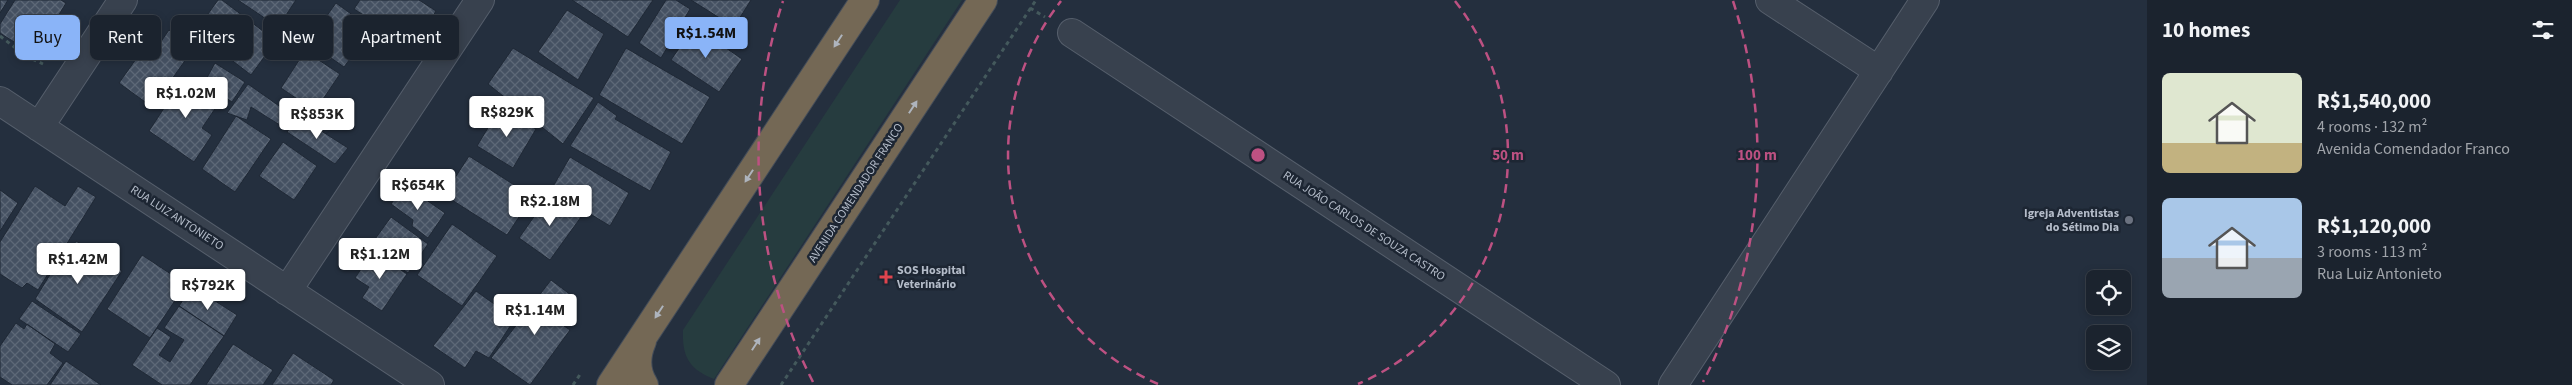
<!DOCTYPE html>
<html lang="en">
<head>
<meta charset="utf-8">
<style>
  body { margin:0; font-family:"Source Sans 3",sans-serif; background:#242b36; color:#f1f3f6; height:100vh; display:flex; flex-direction:column; font-size:19px; white-space:nowrap }
  * { box-sizing:border-box; margin:0 }
  p { font-size:16px; color:#a0a4aa }
  .icon { flex:none; width:28px; height:28px; fill:none; stroke:currentColor; stroke-width:2; stroke-linecap:round; stroke-linejoin:round }
  .map { position:relative; flex:1; overflow:hidden }
  .side { display:flex; flex-direction:column; background:#1b232e; width:425px }
  .side>* { flex:none }
  .banner { position:absolute; left:15px; top:15px; width:475px; height:45px; display:flex; gap:10px }
  .fabs { position:absolute; left:2086px; top:270px; display:grid; gap:10px }
  .fabs a { display:grid; place-items:center; width:45px; height:45px; border-radius:8px; background:#1b232e; box-shadow:0 2px 8px #0003,0 0 0 1px #39404a; font-size:25px }
  .price { position:absolute; translate:-50% -42px; padding:0 11px; border-radius:5px; background:#fff; color:#222; font-size:16px; line-height:32px; filter:drop-shadow(0 1px 2px #0008) }
  .price::after { content:''; position:absolute; left:50%; top:30px; width:15px; height:11px; margin-left:-8px; background:inherit; clip-path:polygon(0 0,100% 0,50% 100%) }
  .price.active { background:#8ab4f8; color:#111 }
  ul { padding:0; list-style:none }
  li { display:flex; align-items:center; gap:15px; height:125px; padding:0 15px }
  li span { display:grid; place-items:center; flex:none; width:140px; height:100px; border-radius:8px; color:#555 }
  li>.icon { margin-inline-start:auto }
  span .icon { width:60px; height:60px; fill:#fffc; stroke-width:1 }
  li b { font-size:21px }
  h2 { display:flex; justify-content:space-between; align-items:center; height:60px; padding:0 15px; font-size:21px }
  .tag { padding:0 18px; border-radius:8px; background:#1b232e; box-shadow:0 2px 8px #0003,0 0 0 1px #39404a; font-size:18px; line-height:45px }
  .tag.active { background:#8ab4f8; color:#111 }
  main { display:flex; flex:1; min-height:0 }
  .map>svg:first-child { display:block }
  .grass { fill:#263c3f }
  .building { fill:url(#building-cross-hatch); stroke:#1f2835 }
  .lines { fill:none; stroke-linecap:round; stroke-linejoin:round }
  .minor-casing { stroke:#565f6c; stroke-width:30 }
  .highway-casing { stroke:#434c59; stroke-width:30 }
  .path { stroke:#44595c; stroke-width:3; stroke-dasharray:4 4; stroke-linecap:butt }
  .minor { stroke:#38414e; stroke-width:28 }
  .highway { stroke:#746855; stroke-width:28 }
  .oneway { fill:#aeb4bd }
  .ring { fill:none; stroke:#bd5182; stroke-width:2.5; stroke-dasharray:9 6 }
  .worship-dot { fill:#6b7280; stroke:#1d2633; stroke-width:2 }
  .health-dot { fill:#e0444e; stroke:#1d2633; stroke-width:2 }
  .labels { text-anchor:middle; dominant-baseline:central; stroke-width:5; stroke-linejoin:round; paint-order:stroke }
  .street-label { font-size:12px; fill:#b4bcc9; stroke:#1d2633 }
  .poi-label { font-size:12px; font-weight:bold; fill:#b4bcc9; stroke:#1d2633; text-anchor:end }
  .centre { fill:#bd5182; stroke:#1d2633; stroke-width:2.5 }
  .ring-label { font-size:15px; text-anchor:middle; font-weight:bold; fill:#bd5182; stroke:#1d2633; stroke-width:5; stroke-linejoin:round; paint-order:stroke }
</style>
</head>
<body>
<main>
<div class="map">
<svg width="2147" height="385" viewBox="0 0 2147 385">
  <defs>
    <pattern id="building-cross-hatch" width="8" height="8" patternUnits="userSpaceOnUse" patternTransform="scale(1.25)"><rect width="8" height="8" fill="#455162"/><path d="M0 0l8 8M0 8l8-8" fill="none" stroke="#5d6877"/></pattern>
  </defs>
  <rect width="100%" height="100%" fill="#242f3e"/>
  <path class="grass" d="M 900,0 L 962,0 L 714,379 C 689,369 682,357 683,330 Z"/>
  <path class="building" d="M 0,0 L 8,0 L 0,13 Z
    M 15,0 L 61,0 L 66,3 L 51,28 L 62,35 L 44,61 L 0,33 L 0,24 Z
    M 218,0 L 222,0 L 276,41 L 251,75 L 195,32 Z
    M 238,0 L 296,0 L 278,27 Z
    M 360,0 L 419,0 L 436,11 L 414,47 L 354,9 Z
    M 572,0 L 653,0 L 628,37 Z
    M 666,0 L 676,0 L 690,9 L 661,58 L 639,43 Z
    M 691,0 L 751,0 L 734,27 Z
    M 336,3 L 372,29 L 344,67 L 308,42 Z
    M 567,10 L 604,34 L 578,80 L 538,52 Z
    M 694,26 L 742,59 L 719,92 L 671,60 Z
    M 169,30 L 194,48 L 152,107 L 119,83 L 141,52 L 151,56 Z
    M 513,48 L 594,98 L 563,144 L 488,84 Z
    M 626,48 L 710,97 L 682,144 L 599,95 Z
    M 305,51 L 340,74 L 315,111 L 281,88 Z
    M 215,63 L 245,82 L 232,102 L 204,83 Z
    M 185,76 L 221,100 L 202,128 L 212,135 L 194,162 L 149,131 Z
    M 248,84 L 292,115 L 283,127 L 251,107 L 247,120 L 227,113 Z
    M 598,102 L 617,116 L 615,119 L 671,152 L 650,191 L 570,146 Z
    M 500,108 L 536,129 L 513,168 L 477,146 Z
    M 236,116 L 271,139 L 235,192 L 202,169 Z
    M 298,116 L 348,148 L 335,164 L 287,132 Z
    M 283,142 L 317,166 L 294,200 L 259,176 Z
    M 469,156 L 519,188 L 510,202 L 523,211 L 507,235 L 444,195 Z
    M 570,157 L 629,193 L 610,226 L 551,190 Z
    M 405,185 L 445,213 L 428,238 L 412,226 L 413,220 L 391,204 Z
    M 35,186 L 65,206 L 78,186 L 96,197 L 38,290 L 27,283 L 22,288 L 0,274 L 0,242 Z
    M 0,190 L 18,203 L 0,231 Z
    M 550,194 L 581,217 L 550,260 L 519,238 Z
    M 391,217 L 428,244 L 408,273 L 370,246 Z
    M 452,224 L 497,256 L 462,306 L 417,275 Z
    M 76,241 L 122,271 L 82,332 L 35,299 L 67,247 L 72,248 Z
    M 373,251 L 407,274 L 382,311 L 362,298 L 369,287 L 355,278 Z
    M 142,255 L 186,284 L 150,338 L 107,309 Z
    M 551,280 L 571,295 L 554,319 L 570,330 L 530,385 L 491,358 Z
    M 192,286 L 237,315 L 224,336 L 179,306 Z
    M 476,291 L 515,319 L 489,358 L 476,351 L 465,368 L 433,346 Z
    M 32,301 L 81,334 L 68,352 L 19,319 Z
    M 179,306 L 224,336 L 190,385 L 162,385 L 132,365 L 157,328 L 171,337 L 159,355 L 170,362 L 184,340 L 164,328 Z
    M 16,323 L 24,329 L 27,324 L 55,344 L 50,353 L 63,363 L 47,385 L 12,385 L 0,377 L 0,346 Z
    M 233,344 L 273,370 L 263,385 L 206,385 Z
    M 293,353 L 334,380 L 331,385 L 272,385 Z
    M 66,361 L 101,385 L 50,385 Z"/>
  <g class="lines">
    <g class="minor-casing">
      <path id="minor" d="M 1770,0 L 1879,71
        M 1072,33 L 1606,385
        M 0,101 L 430,385
        M 39,127 L 123,0
        M 287,291 L 480,0
        M 1673,385 L 1925,0"/>
    </g>
    <g class="highway-casing">
      <path id="highway" d="M 642,341 C 636,355 635,371 644,385
        M 611,385 L 865,0
        M 729,385 L 983,0"/>
    </g>
    <path class="path" d="M 1030,8 L 1045,17
      M 0,36 L 26,56 L 43,64
      M 573,385 L 581,373
      M 781,385 L 1036,0"/>
    <use href="#minor" class="minor"/>
    <use href="#highway" class="highway"/>
  </g>
  <defs><path id="oneway-solid" d="M-6-.8H1V-3.2L6.5 0L1 3.2V.8H-6Z" transform="scale(1.25)"/></defs>
  <g class="oneway">
    <use href="#oneway-solid" transform="translate(838 41) rotate(123)"/>
    <use href="#oneway-solid" transform="translate(913 107) rotate(-57)"/>
    <use href="#oneway-solid" transform="translate(749 176) rotate(123)"/>
    <use href="#oneway-solid" transform="translate(659 312) rotate(123)"/>
    <use href="#oneway-solid" transform="translate(756 344) rotate(-57)"/>
  </g>
  <g class="ring">
    <path d="M1158 384A250 250 0 0 1 1061 1M1455 1A250 250 0 0 1 1358 384"/>
    <path d="M813 382A499 499 0 0 1 783 1M1733 1A499 499 0 0 1 1703 382"/>
  </g>
  <circle class="worship-dot" cx="2129" cy="220" r="5"/>
  <path class="health-dot" d="M883.5 269.5h5v5h5v5h-5v5h-5v-5h-5v-5h5z"/>
  <g class="labels">
    <g class="street-label">
      <text transform="translate(856 193) rotate(-57)">AVENIDA COMENDADOR FRANCO</text>
      <text transform="translate(177 218) rotate(33)">RUA LUIZ ANTONIETO</text>
      <text transform="translate(1364 226) rotate(33)">RUA JOÃO CARLOS DE SOUZA CASTRO</text>
    </g>
    <g class="poi-label">
      <text x="2119" y="213">Igreja Adventistas<tspan x="2119" dy="14">do Sétimo Dia</tspan></text>
      <text x="897" y="270" text-anchor="start">SOS Hospital<tspan x="897" dy="14">Veterinário</tspan></text>
    </g>
  </g>
  <circle cx="1258" cy="155" r="8" class="centre"/>
  <g class="ring-label">
    <text x="1508" y="160">50 m</text>
    <text x="1757" y="160">100 m</text>
  </g>
</svg>
<div class="fabs">
<a><svg class="icon" aria-label="locate" viewBox="0 0 24 24"><circle cx="12" cy="12" r="6"/><path d="M12 2v4M12 18v4M2 12h4M18 12h4"/></svg></a>
<a><svg class="icon" aria-label="layers" viewBox="0 0 24 24"><path d="M12 4l9 5-9 5-9-5zM3 14l9 5 9-5"/></svg></a>
</div>
<b class="price active" style="left:706px;top:59px">R$1.54M</b>
<b class="price" style="left:186px;top:119px">R$1.02M</b>
<b class="price" style="left:507px;top:138px">R$829K</b>
<b class="price" style="left:317px;top:140px">R$853K</b>
<b class="price" style="left:418px;top:211px">R$654K</b>
<b class="price" style="left:550px;top:227px">R$2.18M</b>
<b class="price" style="left:380px;top:280px">R$1.12M</b>
<b class="price" style="left:78px;top:285px">R$1.42M</b>
<b class="price" style="left:208px;top:311px">R$792K</b>
<b class="price" style="left:535px;top:336px">R$1.14M</b>
<div class="banner">
<a class="tag active">Buy</a>
<a class="tag">Rent</a>
<a class="tag">Filters</a>
<a class="tag">New</a>
<a class="tag">Apartment</a>
</div>
</div>
<section class="side">
<h2>10 homes<svg class="icon" aria-label="filters" viewBox="0 0 24 24"><path d="M4 7h16M4 17h16"/><circle cx="9" cy="7" r="2"/><circle cx="15" cy="17" r="2"/></svg></h2>
<ul>
<li><span style="background:linear-gradient(#dfe7d0 70%,#c2b280 0)"><svg class="icon" aria-label="home" viewBox="0 0 24 24"><path d="M3 11l9-7 9 7M6 9v11h12V9"/></svg></span><div><b>R$1,540,000</b><p>4 rooms · 132 m²</p><p>Avenida Comendador Franco</p></div></li>
<li><span style="background:linear-gradient(#a9c7e8 60%,#9aa5b1 0)"><svg class="icon" aria-label="home" viewBox="0 0 24 24"><path d="M3 11l9-7 9 7M6 9v11h12V9"/></svg></span><div><b>R$1,120,000</b><p>3 rooms · 113 m²</p><p>Rua Luiz Antonieto</p></div></li>
</ul>
</section>
</main>
</body>
</html>
